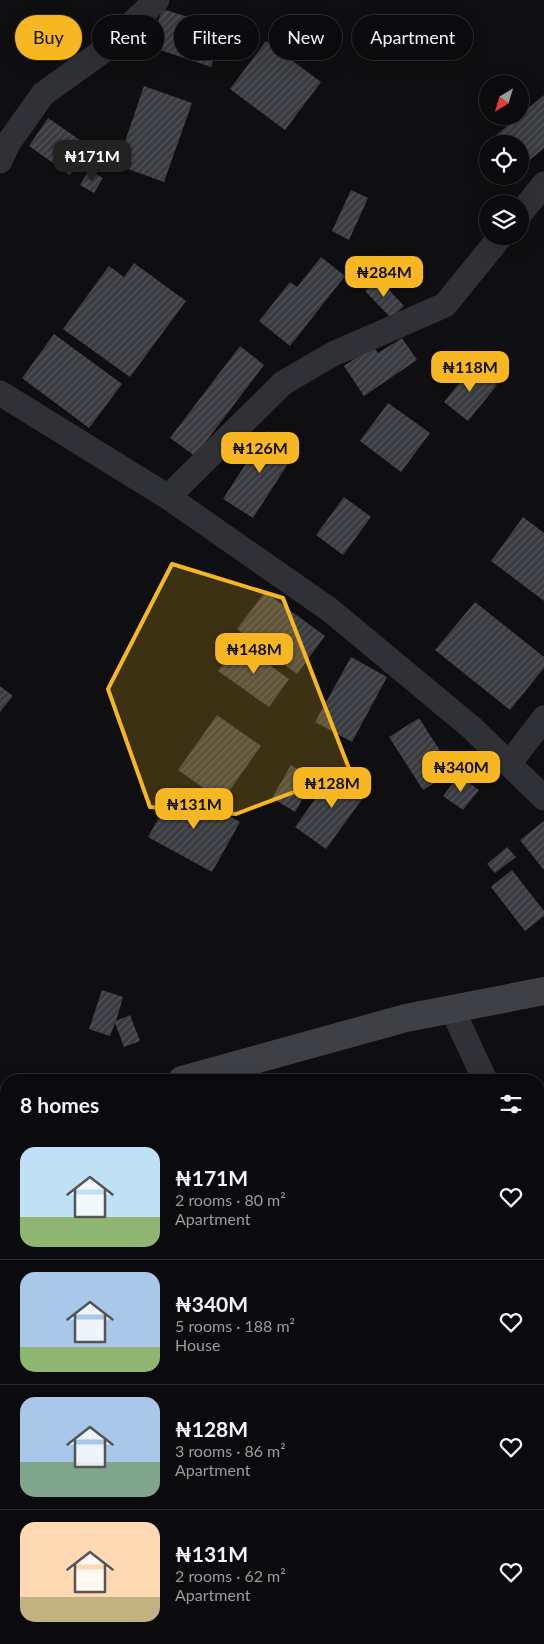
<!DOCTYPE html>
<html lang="en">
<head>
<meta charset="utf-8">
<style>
  body { margin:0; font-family:Lato,sans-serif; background:#19191b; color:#f1f3f6; height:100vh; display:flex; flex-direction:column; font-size:19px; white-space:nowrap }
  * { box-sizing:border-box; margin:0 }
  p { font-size:16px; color:#9a9b9d }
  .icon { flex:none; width:28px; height:28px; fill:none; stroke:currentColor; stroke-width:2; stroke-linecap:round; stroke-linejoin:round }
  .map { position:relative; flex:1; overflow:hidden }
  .drawer { position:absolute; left:0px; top:1074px; width:545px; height:571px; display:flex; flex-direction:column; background:#0b0b0d; border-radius:20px 20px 0 0; box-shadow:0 5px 20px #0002,0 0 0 1px #2b2b2e }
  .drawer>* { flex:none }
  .top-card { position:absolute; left:15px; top:15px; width:515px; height:45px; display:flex; gap:10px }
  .needle { width:32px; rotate:218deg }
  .buttons { position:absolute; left:479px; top:75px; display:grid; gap:10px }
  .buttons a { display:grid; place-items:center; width:50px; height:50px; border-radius:50%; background:#0b0b0d; box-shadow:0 5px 20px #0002,0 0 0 1px #2b2b2e; font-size:25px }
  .price { position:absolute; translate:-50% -42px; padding:0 11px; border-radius:10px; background:#f6b722; color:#111; font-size:16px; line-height:32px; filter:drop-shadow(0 1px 2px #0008) }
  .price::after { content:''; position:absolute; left:50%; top:30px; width:15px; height:11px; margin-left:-8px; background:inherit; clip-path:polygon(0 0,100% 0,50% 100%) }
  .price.selected { background:#222; color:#fff }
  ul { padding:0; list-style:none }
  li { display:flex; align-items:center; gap:15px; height:125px; padding:0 20px }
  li+li { border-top:1px solid #2b2b2e }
  li span { display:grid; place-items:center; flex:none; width:140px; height:100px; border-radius:15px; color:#555 }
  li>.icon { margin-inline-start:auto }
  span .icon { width:60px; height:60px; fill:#fffc; stroke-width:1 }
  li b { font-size:21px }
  h2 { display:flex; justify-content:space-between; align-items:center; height:60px; padding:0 20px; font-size:21px }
  .tag { padding:0 18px; border-radius:22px; background:#0b0b0d; box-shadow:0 5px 20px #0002,0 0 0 1px #2b2b2e; font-size:18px; line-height:45px }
  .tag.selected { background:#f6b722; color:#111 }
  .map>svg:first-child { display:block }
  .building { fill:url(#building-hatch) }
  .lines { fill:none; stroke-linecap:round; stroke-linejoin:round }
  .street { stroke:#303136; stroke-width:25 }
  .secondary { stroke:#3e4046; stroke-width:28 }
  .marked { fill:#f6b722; fill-opacity:0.2; stroke:#f6b722; stroke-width:4; stroke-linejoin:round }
</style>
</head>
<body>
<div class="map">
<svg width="544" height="1644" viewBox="0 0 544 1644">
  <defs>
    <pattern id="building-hatch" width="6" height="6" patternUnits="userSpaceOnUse" patternTransform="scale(1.25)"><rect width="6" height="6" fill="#3b3c41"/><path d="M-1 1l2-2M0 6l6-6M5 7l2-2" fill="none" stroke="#54555a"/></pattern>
  </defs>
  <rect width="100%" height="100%" fill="#0f0f11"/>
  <path class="building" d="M 162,9 L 224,28 L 211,67 L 151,47 Z
    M 266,41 L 321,82 L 285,130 L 230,89 Z
    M 144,86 L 192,103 L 164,182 L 117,165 Z
    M 544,95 L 544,148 L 520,168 L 520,144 L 488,144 L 488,151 L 483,146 Z
    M 48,118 L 90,147 L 70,175 L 29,146 Z
    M 89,170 L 103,178 L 94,193 L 80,185 Z
    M 351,190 L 368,198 L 349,240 L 332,231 Z
    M 321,257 L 345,276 L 290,346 L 259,321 L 290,282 L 297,287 Z
    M 134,263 L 186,301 L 130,377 L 63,329 L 109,266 L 124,277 Z
    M 378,278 L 404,306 L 391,318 L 365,291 Z
    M 54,334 L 122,384 L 89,428 L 22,378 Z
    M 402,338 L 417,360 L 364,396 L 344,366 L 373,346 L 378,353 Z
    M 240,346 L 264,365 L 195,456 L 170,438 Z
    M 473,366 L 497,385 L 468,421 L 444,402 Z
    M 388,403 L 430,433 L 401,472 L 360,441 Z
    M 267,431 L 297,450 L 253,518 L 223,499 Z
    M 344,497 L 371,517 L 343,555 L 316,535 Z
    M 523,517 L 544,533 L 544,601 L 491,561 Z
    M 265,592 L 325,636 L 297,674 L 237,629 Z
    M 475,602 L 544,657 L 544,668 L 510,710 L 435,650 Z
    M 239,643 L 289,679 L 269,707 L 218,671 Z
    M 351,657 L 387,677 L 352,742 L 315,722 Z
    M 0,686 L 13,696 L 0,712 Z
    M 217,715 L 261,746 L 222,801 L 178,770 Z
    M 419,718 L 453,771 L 423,790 L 389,737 Z
    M 291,765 L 314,779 L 295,812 L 272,798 Z
    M 337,769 L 368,791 L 326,849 L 295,827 Z
    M 459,775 L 479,790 L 463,810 L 443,796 Z
    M 176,787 L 240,822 L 212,872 L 148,837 Z
    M 544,821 L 544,870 L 520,840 Z
    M 507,847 L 516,857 L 495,873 L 487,864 Z
    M 512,870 L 544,911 L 544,916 L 525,931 L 491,887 Z
    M 102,990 L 123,997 L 116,1021 L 130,1015 L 140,1041 L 124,1047 L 115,1023 L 110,1036 L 89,1029 Z
    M 6,1203 L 6,1258 L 0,1248 L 0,1207 Z
    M 0,1272 L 6,1283 L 6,1306 L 0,1310 Z
    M 541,1282 L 544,1285 L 544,1314 L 539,1317 L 539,1284 Z
    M 544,1335 L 544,1361 L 539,1353 L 539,1338 Z
    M 6,1426 L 6,1480 L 0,1476 L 0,1435 Z
    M 0,1487 L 6,1491 L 6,1559 L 0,1555 Z
    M 11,1639 L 43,1639 L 39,1644 L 7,1644 Z
    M 117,1639 L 155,1639 L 152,1644 L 129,1644 Z
    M 175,1639 L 221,1639 L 218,1644 L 172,1644 Z"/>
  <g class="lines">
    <path class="street" d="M 0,161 L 9,142 L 43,94 L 100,53 L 157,0
      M 520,214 L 544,184
      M 0,393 L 168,497 L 330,610 L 472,728 L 544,798
      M 168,497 L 283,383 L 333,354 L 445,305 L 501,236
      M 509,764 L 544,718
      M 452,1009 L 485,1080
      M 539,1531 L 544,1527
      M 0,1572 L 6,1577
      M 95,1639 L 107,1644
      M 440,1644 L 442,1639"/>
    <path class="secondary" d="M 182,1080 L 406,1018 L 544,991
      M 0,1133 L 6,1131"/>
  </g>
  <path class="marked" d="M 172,564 L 283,598 L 350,771 L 236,814 L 150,807 L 108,689 Z"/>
</svg>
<div class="buttons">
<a><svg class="needle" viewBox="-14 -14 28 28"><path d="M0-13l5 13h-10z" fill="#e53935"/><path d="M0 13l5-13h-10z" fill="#9a9b9d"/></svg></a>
<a><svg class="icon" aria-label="locate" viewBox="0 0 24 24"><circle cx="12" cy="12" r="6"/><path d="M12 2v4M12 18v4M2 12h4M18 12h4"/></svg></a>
<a><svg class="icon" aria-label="layers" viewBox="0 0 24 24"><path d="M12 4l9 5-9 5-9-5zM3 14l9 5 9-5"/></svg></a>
</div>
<b class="price selected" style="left:92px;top:182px">₦171M</b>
<b class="price" style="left:384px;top:298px">₦284M</b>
<b class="price" style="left:470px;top:393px">₦118M</b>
<b class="price" style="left:260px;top:474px">₦126M</b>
<b class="price" style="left:254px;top:675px">₦148M</b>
<b class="price" style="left:461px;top:793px">₦340M</b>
<b class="price" style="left:332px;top:809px">₦128M</b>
<b class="price" style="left:194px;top:830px">₦131M</b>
<div class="top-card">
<a class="tag selected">Buy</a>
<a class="tag">Rent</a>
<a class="tag">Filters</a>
<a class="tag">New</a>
<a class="tag">Apartment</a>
</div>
<section class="drawer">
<h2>8 homes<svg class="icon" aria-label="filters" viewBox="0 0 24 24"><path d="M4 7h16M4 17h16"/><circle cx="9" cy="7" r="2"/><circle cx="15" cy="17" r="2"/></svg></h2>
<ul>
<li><span style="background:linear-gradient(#bfe0f5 70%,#8fb573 0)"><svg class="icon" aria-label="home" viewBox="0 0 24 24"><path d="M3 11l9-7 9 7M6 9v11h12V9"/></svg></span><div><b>₦171M</b><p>2 rooms · 80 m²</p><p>Apartment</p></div><svg class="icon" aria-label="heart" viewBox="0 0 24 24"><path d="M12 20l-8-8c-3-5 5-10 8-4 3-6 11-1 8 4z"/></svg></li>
<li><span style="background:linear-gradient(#a9c7e8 75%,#8fb573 0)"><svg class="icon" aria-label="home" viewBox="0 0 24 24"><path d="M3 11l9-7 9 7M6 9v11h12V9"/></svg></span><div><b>₦340M</b><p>5 rooms · 188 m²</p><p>House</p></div><svg class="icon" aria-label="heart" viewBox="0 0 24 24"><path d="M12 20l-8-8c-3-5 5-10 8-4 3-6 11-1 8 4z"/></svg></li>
<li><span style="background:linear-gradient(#a9c7e8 65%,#7fa58c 0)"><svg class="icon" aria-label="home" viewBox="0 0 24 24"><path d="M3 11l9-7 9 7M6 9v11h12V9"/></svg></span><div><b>₦128M</b><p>3 rooms · 86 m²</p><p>Apartment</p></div><svg class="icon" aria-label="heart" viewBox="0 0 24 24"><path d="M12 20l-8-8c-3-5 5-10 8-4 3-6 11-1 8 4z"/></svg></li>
<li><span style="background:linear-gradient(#ffd9b3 75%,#c2b280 0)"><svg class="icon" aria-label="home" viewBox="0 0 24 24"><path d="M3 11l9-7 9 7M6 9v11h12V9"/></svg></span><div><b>₦131M</b><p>2 rooms · 62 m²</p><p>Apartment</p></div><svg class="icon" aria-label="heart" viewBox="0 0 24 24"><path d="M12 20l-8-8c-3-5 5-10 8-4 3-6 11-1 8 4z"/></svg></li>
</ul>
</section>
</div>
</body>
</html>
